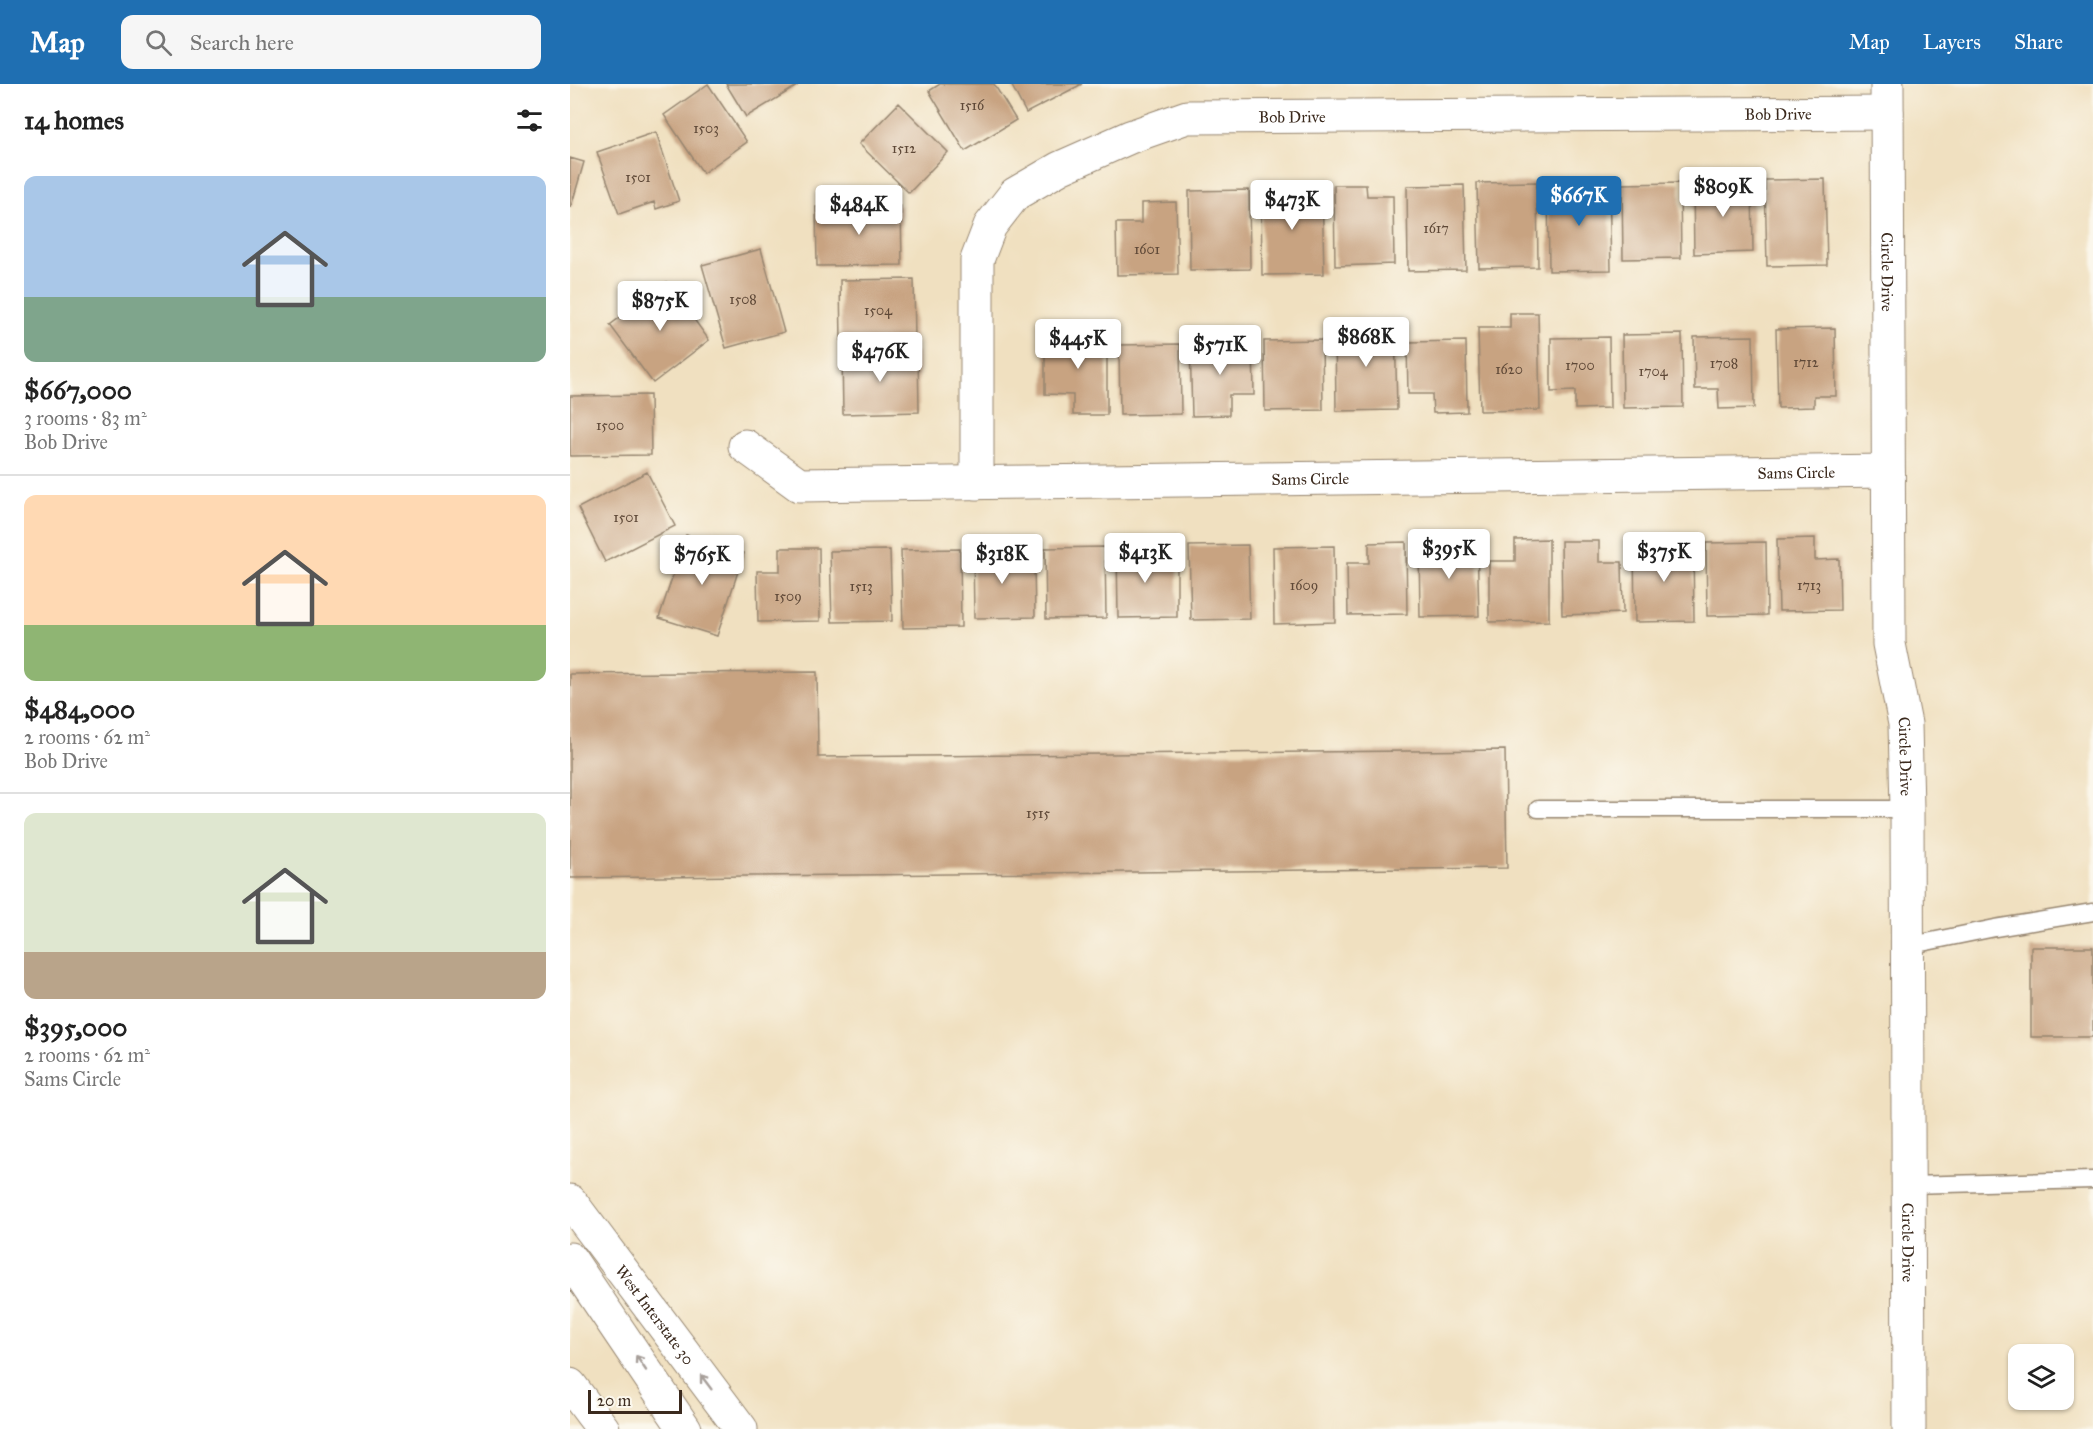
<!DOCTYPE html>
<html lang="en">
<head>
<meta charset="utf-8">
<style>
  body { margin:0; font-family:"IM FELL Great Primer",serif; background:#f6f6f6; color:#222; height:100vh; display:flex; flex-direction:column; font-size:22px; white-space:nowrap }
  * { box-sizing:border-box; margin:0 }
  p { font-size:20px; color:#767676 }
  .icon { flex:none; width:33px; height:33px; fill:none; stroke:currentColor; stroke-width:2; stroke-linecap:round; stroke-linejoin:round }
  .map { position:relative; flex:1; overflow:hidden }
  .sheet { display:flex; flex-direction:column; background:#fff; width:570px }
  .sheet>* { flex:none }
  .tools { position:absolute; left:1438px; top:1260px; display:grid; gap:12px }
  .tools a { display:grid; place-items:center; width:66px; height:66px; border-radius:12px; background:#fff; box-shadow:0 2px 4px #0004; font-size:30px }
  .scale { position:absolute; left:18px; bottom:15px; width:94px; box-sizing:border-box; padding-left:6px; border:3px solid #3b2a1e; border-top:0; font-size:16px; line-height:21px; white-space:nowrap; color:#3b2a1e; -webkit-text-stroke:4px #fbf7ec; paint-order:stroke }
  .price { position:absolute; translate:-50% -51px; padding:0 14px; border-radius:6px; background:#fff; color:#222; font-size:20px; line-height:39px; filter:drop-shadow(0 2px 3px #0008) }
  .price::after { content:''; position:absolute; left:50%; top:36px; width:18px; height:14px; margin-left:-9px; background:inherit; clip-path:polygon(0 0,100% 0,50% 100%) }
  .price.active { background:#1f6fb2; color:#fff }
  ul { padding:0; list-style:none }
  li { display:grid; align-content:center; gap:12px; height:318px; padding:0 24px }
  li+li { border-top:2px solid #e0e0e0 }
  li span { display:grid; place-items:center; height:186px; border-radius:12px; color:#555 }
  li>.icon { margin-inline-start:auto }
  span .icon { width:108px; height:108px; fill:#fffc; stroke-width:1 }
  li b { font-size:26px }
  h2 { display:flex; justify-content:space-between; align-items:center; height:72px; padding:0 24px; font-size:26px }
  header { display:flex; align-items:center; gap:36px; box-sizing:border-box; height:84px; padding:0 30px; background:#1f6fb2; color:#fff }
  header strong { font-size:28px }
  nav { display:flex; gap:33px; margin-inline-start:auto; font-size:21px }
  .search { width:420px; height:54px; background:#f6f6f6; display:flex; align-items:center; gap:15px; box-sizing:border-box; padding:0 21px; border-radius:12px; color:#767676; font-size:22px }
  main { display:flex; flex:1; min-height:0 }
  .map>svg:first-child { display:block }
  .building { fill:#c8a381 }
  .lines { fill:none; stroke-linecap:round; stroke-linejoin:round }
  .service-casing { stroke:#96856f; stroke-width:19 }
  .minor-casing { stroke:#96856f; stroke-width:35 }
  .secondary-casing { stroke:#96856f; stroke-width:35 }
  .motorway-casing { stroke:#96856f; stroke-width:35 }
  .service { stroke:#fff; stroke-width:16 }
  .minor { stroke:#fff; stroke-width:33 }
  .secondary { stroke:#fff; stroke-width:33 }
  .motorway { stroke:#fff; stroke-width:33 }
  .oneway { stroke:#a79f9a }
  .labels { text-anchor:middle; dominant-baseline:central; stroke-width:5; stroke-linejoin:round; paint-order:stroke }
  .number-label { font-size:14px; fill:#5e4837 }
  .street-label { font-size:16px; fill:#3b2a1e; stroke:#fbf7ec }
</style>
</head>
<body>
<header>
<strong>Map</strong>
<div class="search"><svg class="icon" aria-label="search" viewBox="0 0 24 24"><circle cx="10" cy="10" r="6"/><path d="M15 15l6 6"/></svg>Search here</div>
<nav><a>Map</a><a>Layers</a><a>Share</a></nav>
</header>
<main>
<section class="sheet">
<h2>14 homes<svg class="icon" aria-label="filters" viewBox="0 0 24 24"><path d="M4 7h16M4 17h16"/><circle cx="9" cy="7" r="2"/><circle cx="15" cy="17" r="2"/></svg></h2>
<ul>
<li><span style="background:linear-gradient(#a9c7e8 65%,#7fa58c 0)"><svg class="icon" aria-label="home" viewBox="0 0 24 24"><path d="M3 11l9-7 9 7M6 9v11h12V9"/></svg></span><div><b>$667,000</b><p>3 rooms · 83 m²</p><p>Bob Drive</p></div></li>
<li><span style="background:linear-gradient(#ffd9b3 70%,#8fb573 0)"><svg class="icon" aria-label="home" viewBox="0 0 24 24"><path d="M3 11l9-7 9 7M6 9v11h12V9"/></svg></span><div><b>$484,000</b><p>2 rooms · 62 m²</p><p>Bob Drive</p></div></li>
<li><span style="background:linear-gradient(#dfe7d0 75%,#b9a48a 0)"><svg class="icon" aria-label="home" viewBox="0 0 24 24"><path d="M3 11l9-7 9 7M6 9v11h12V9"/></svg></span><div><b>$395,000</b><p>2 rooms · 62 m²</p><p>Sams Circle</p></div></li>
</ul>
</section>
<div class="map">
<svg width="1523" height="1345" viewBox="0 0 1523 1345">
  <rect width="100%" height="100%" fill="#fbf7ec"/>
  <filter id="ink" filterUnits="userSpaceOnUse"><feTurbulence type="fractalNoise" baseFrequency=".0167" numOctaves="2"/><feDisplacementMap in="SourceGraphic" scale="12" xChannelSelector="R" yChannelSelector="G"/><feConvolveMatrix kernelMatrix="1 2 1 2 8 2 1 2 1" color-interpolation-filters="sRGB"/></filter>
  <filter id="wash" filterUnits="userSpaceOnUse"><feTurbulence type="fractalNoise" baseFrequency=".008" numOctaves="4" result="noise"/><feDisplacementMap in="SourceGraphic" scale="24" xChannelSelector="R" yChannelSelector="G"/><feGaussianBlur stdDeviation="1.35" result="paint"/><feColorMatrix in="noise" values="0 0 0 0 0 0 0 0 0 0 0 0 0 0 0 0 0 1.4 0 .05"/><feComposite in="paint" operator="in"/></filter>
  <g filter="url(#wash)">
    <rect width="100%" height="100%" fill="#f0e0c0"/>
    <g id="blocks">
      <path class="building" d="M 138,0 L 177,58 L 133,89 L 94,31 Z
        M 156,0 L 226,0 L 227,2 L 176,33 Z
        M 370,0 L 424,0 L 446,36 L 395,67 L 359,7 Z
        M 441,0 L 512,0 L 456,29 Z
        M 329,19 L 378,68 L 339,109 L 289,60 Z
        M 86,48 L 109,117 L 86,125 L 84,118 L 49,130 L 27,68 Z
        M 0,74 L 14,78 L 1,123 L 0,123 Z
        M 1255,95 L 1257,181 L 1197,182 L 1195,96 Z
        M 967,98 L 968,183 L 909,184 L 907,99 Z
        M 1182,98 L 1183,168 L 1124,170 L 1123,99 Z
        M 1039,99 L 1041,186 L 979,187 L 978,100 Z
        M 1110,99 L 1111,174 L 1053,175 L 1052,100 Z
        M 764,101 L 796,101 L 797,112 L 823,112 L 824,180 L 765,182 Z
        M 894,101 L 896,186 L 838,187 L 837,102 Z
        M 752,102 L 754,190 L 692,191 L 691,103 Z
        M 679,106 L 680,185 L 620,186 L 619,107 Z
        M 606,118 L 608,190 L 547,191 L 546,139 L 571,139 L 571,119 Z
        M 331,122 L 332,181 L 247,182 L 246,123 Z
        M 191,165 L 214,248 L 156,264 L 132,181 Z
        M 344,195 L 345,256 L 271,258 L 270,196 Z
        M 97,198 L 139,256 L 83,299 L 40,241 Z
        M 940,229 L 968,229 L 970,326 L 910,327 L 908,244 L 940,244 Z
        M 825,240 L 827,326 L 766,327 L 765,241 Z
        M 1265,244 L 1266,312 L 1244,312 L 1244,323 L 1208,324 L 1206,245 Z
        M 475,249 L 537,249 L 537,331 L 503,331 L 503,311 L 475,310 Z
        M 1112,250 L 1113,323 L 1053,324 L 1052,251 Z
        M 1183,252 L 1184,324 L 1149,325 L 1148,305 L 1125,305 L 1124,253 Z
        M 1039,253 L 1040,324 L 1005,325 L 1005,307 L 981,308 L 981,254 Z
        M 752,256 L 753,326 L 695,327 L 694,257 Z
        M 896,257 L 897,328 L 863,329 L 862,310 L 838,310 L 837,258 Z
        M 683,259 L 684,311 L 659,311 L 659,331 L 622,332 L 620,260 Z
        M 610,260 L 611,330 L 550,331 L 549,261 Z
        M 348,268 L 349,328 L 273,330 L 272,269 Z
        M 80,311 L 81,371 L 0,372 L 0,312 Z
        M 77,388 L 105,442 L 35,478 L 8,424 Z
        M 116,451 L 174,469 L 147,552 L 89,534 Z
        M 1245,454 L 1245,476 L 1269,475 L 1270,526 L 1209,527 L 1207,455 Z
        M 979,455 L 979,537 L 919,538 L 919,477 L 945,477 L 945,456 Z
        M 991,457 L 1029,457 L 1029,478 L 1052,478 L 1053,529 L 992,531 Z
        M 836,458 L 837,530 L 778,531 L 777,479 L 799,479 L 799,459 Z
        M 907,458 L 909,532 L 850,533 L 849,459 Z
        M 1196,458 L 1197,531 L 1137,532 L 1136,459 Z
        M 1123,459 L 1124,537 L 1065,538 L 1064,460 Z
        M 584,461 L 585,481 L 607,481 L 607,533 L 548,534 L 547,462 Z
        M 678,461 L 680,535 L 621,536 L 619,462 Z
        M 764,462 L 765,538 L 704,540 L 703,463 Z
        M 403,463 L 442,463 L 442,482 L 464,481 L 465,533 L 404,534 Z
        M 535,463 L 536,534 L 476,535 L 475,464 Z
        M 210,464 L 249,464 L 250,537 L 188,538 L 187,487 L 210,487 Z
        M 390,465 L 391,543 L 333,544 L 331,466 Z
        M 320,466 L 322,537 L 262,538 L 260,467 Z
        M 247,588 L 248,673 L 935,666 L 937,784 L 0,794 L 0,590 Z
        M 1461,863 L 1523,863 L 1523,953 L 1461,953 Z"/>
    </g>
  </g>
  <g filter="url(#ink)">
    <use href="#blocks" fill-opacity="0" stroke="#96856f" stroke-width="1.5"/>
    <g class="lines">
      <g class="service-casing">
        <path id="service" d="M 968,725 L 1337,725
          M 1337,862 L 1425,844 L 1523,828
          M 1339,1101 L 1523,1096"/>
      </g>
      <g class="minor-casing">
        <g id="minor">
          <path id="s1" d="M 1317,0 L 1319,560 L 1335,640 L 1337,725 L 1339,1345"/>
          <path id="s2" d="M 175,362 L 229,401 L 1318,387"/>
          <path id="s3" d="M 407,399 L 407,176 L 420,142 L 445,110 L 490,84 L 560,53 L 617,33 L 1317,29"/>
        </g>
      </g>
      <g class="secondary-casing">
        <g id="secondary">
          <path id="s4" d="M 0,1117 L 171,1345"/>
        </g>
      </g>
      <g class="motorway-casing">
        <path id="motorway" d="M 0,1175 L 115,1345
          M 0,1301 L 33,1345"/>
      </g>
      <use href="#service" class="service"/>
      <use href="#minor" class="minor"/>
      <use href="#secondary" class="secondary"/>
      <use href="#motorway" class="motorway"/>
    </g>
    <defs><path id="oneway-shaft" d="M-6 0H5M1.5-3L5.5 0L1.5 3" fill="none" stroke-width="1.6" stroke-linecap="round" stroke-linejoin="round" transform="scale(1.5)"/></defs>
    <g class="oneway">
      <use href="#oneway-shaft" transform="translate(71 1279) rotate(-124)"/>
      <use href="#oneway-shaft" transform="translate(136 1298) rotate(-127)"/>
    </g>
  </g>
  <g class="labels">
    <g class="number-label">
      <text x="402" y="21">1516</text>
      <text x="136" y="44">1503</text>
      <text x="334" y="64">1512</text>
      <text x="68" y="93">1501</text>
      <text x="866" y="144">1617</text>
      <text x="577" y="165">1601</text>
      <text x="173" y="215">1508</text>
      <text x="308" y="226">1504</text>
      <text x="1236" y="278">1712</text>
      <text x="1154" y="279">1708</text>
      <text x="1010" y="281">1700</text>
      <text x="939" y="285">1620</text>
      <text x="1083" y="287">1704</text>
      <text x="40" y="341">1500</text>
      <text x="56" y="433">1501</text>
      <text x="734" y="501">1609</text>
      <text x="1239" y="501">1713</text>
      <text x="291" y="502">1513</text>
      <text x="218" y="512">1509</text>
      <text x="468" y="729">1515</text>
    </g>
    <g class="street-label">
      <text stroke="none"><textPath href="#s3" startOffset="1080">Bob Drive</textPath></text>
      <text stroke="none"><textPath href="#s3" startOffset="594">Bob Drive</textPath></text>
      <text stroke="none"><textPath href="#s1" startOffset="188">Circle Drive</textPath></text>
      <text stroke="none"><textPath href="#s2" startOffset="1064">Sams Circle</textPath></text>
      <text stroke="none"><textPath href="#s2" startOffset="578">Sams Circle</textPath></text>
      <text stroke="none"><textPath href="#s1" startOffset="674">Circle Drive</textPath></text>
      <text stroke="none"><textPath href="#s1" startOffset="1160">Circle Drive</textPath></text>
      <text stroke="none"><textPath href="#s4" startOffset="142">West Interstate 30</textPath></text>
    </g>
  </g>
</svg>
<div class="tools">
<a><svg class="icon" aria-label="layers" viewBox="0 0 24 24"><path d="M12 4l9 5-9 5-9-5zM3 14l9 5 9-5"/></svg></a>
</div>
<div class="scale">20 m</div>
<b class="price" style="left:1153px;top:134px">$809K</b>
<b class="price active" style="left:1009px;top:143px">$667K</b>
<b class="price" style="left:722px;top:147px">$473K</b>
<b class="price" style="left:289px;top:152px">$484K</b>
<b class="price" style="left:90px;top:248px">$875K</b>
<b class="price" style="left:796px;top:284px">$868K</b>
<b class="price" style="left:508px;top:286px">$445K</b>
<b class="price" style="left:650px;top:292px">$571K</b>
<b class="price" style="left:310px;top:299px">$476K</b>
<b class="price" style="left:879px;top:496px">$395K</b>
<b class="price" style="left:1094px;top:499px">$375K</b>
<b class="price" style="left:575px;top:500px">$413K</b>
<b class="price" style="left:432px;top:501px">$318K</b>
<b class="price" style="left:132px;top:502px">$765K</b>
</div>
</main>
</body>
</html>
